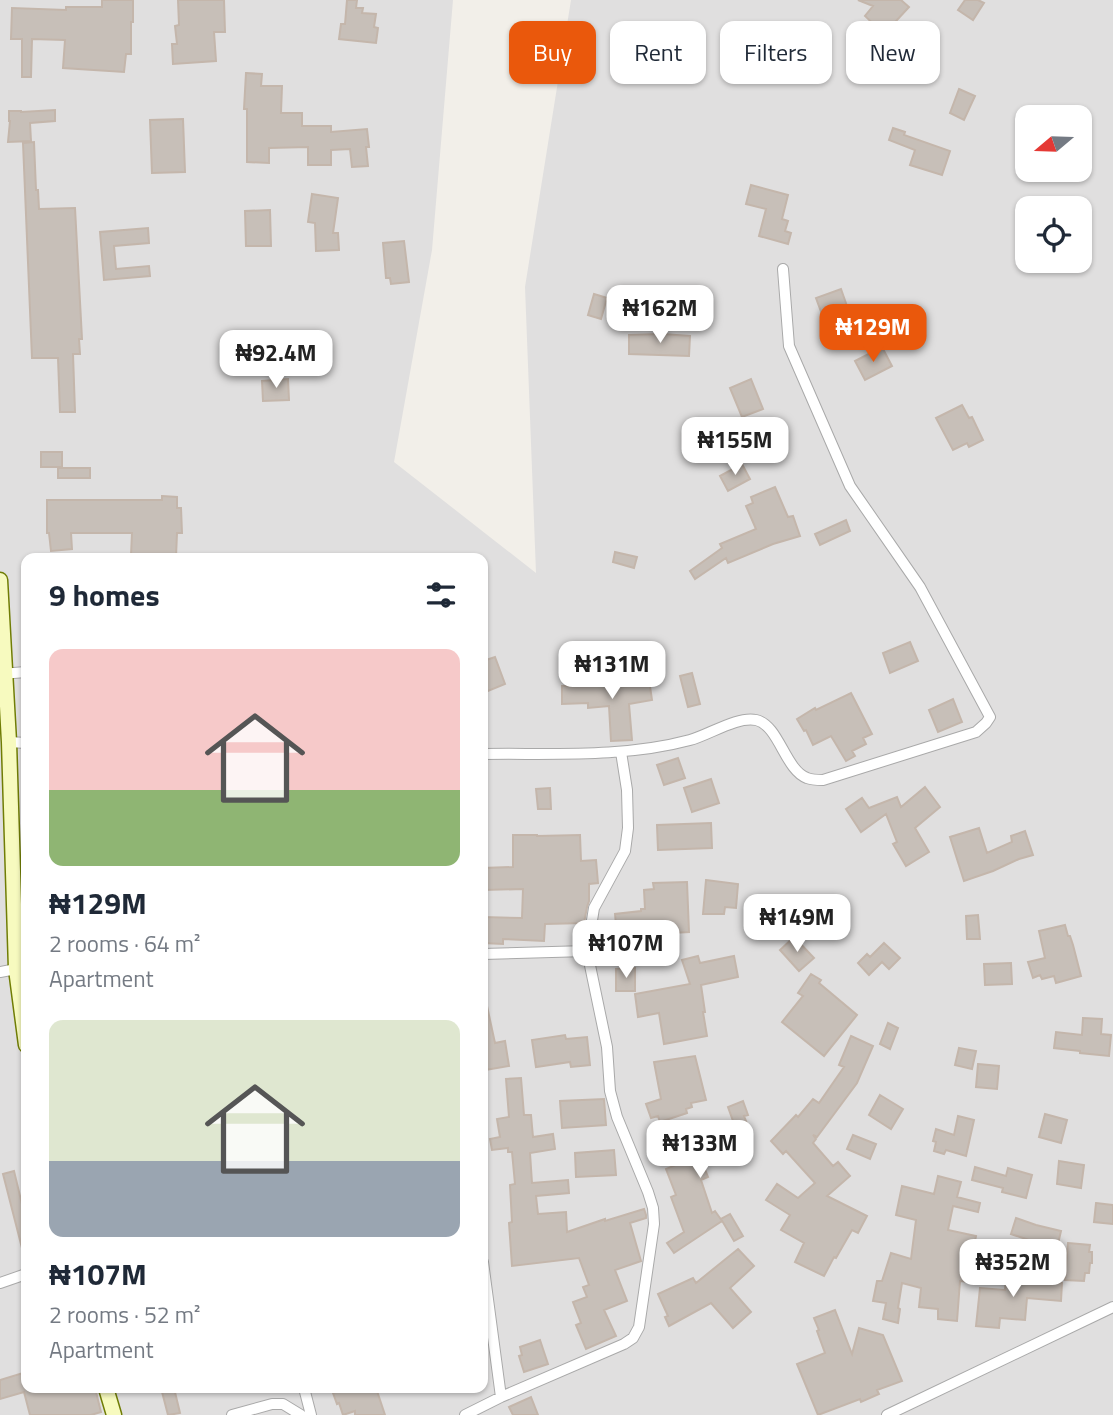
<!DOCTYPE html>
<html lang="en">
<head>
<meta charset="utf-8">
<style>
  body { margin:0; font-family:"Titillium Web",sans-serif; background:#f6f6f7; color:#1f2937; height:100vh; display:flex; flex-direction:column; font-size:26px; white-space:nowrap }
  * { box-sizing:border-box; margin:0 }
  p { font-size:23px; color:#747a83 }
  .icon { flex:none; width:38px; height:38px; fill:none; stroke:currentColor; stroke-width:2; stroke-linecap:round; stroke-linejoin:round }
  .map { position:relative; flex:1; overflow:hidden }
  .side { position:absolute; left:21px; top:553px; width:467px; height:840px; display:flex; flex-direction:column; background:#fff; border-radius:14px; box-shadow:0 2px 5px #0004 }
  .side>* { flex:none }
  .guide { position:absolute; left:509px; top:21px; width:499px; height:63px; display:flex; gap:14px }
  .needle { width:46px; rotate:251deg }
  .tools { position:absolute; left:1015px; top:105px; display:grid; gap:14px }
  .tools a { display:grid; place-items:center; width:77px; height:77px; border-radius:14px; background:#fff; box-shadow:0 2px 5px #0004; font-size:35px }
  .price { position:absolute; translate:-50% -60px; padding:0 16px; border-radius:14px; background:#fff; color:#222; font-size:23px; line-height:46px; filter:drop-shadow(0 2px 4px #0008) }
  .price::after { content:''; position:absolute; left:50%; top:42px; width:21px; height:16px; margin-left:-10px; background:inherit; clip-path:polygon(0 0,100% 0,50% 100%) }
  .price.on { background:#ea580c; color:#fff }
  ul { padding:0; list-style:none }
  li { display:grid; align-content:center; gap:14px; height:371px; padding:0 28px }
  li span { display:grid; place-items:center; height:217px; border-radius:14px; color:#555 }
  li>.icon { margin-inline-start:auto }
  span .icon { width:126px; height:126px; fill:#fffc; stroke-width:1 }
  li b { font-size:30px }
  h2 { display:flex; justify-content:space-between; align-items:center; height:84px; padding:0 28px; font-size:30px }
  .chip { padding:0 24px; border-radius:14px; background:#fff; box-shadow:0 2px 5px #0004; font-size:24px; line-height:63px }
  .chip.on { background:#ea580c; color:#fff }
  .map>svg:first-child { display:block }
  .residential { fill:#e0dfdf; fill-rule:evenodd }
  .building { fill:#c7bfb8; stroke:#c4b6ab; stroke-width:2 }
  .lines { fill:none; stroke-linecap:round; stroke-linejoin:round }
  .street-casing { stroke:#a9a9a9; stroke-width:12 }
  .secondary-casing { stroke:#707d05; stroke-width:17 }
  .street { stroke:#fff; stroke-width:10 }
  .secondary { stroke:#f7fabf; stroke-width:14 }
</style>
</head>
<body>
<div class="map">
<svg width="1113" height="1415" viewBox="0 0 1113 1415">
  <rect width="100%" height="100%" fill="#f2efe9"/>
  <path class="residential" d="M 0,0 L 453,0 L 432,250 L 394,462 L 536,573 L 525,287 L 571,0 L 1113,0 L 1113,1415 L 0,1415 ZM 1027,117 L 1080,117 L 1080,170 L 1027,170 ZM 1027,208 L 1080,208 L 1080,261 L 1027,261 ZM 26,558 L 483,558 L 483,1388 L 26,1388 Z"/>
  <path class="building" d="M 102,0 L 133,0 L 133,22 L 131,22 L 131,54 L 126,54 L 124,72 L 63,68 L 65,40 L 32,39 L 31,77 L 22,77 L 22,39 L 11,39 L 12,8 L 66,10 L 66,7 L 102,7 Z
    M 178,0 L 224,0 L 225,32 L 214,32 L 216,61 L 173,64 L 172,44 L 177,44 L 175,26 L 179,25 Z
    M 347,0 L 357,0 L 356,8 L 363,8 L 362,13 L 376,14 L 374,27 L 378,28 L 376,43 L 339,39 L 341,24 L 345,24 Z
    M 858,0 L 901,0 L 909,7 L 884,34 L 865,16 L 873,6 Z
    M 965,0 L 978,0 L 984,3 L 973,20 L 958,10 Z
    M 774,47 L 791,54 L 780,79 L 763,72 Z
    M 246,73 L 262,74 L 261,86 L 282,86 L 281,113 L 302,113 L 302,126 L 331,126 L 331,132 L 367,129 L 369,147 L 366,147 L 368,166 L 352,167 L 350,149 L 331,150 L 331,165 L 308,165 L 308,147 L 269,148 L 269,163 L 247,162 L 247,109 L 244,109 Z
    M 959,89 L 975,96 L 964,120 L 950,113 Z
    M 55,110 L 55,121 L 30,123 L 31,141 L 8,142 L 10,121 L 9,121 L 9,111 L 21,111 L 21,112 Z
    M 183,119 L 185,172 L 152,173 L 150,120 Z
    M 893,128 L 905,132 L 904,135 L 950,151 L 942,175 L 910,165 L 915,150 L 889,140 Z
    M 34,142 L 36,190 L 38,190 L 39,209 L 75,208 L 82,339 L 79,339 L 80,354 L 73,354 L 75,412 L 60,412 L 58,358 L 32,358 L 23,143 Z
    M 751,185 L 788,195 L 782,219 L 788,221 L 785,231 L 791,233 L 788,244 L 759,236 L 766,209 L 746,204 Z
    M 312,194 L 338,198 L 333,233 L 338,233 L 339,250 L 316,251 L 315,223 L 308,222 Z
    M 270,210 L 271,246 L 246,246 L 245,211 Z
    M 148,228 L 149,243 L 114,246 L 116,269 L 149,266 L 150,276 L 104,280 L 100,232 Z
    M 404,241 L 409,282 L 391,284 L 390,278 L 386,278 L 383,243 Z
    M 841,289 L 847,306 L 841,308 L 842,310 L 823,317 L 816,298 Z
    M 594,294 L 607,298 L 601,319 L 588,315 Z
    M 662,334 L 690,336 L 689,356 L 629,354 L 629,335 Z
    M 262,336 L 286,336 L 286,363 L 262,363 Z
    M 882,347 L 892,366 L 865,380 L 855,361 Z
    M 288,379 L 289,400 L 263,401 L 262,381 Z
    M 751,379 L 763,409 L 742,417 L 730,388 Z
    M 962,405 L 969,418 L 972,417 L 983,440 L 969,447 L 967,443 L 953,450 L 936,418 Z
    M 41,452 L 62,452 L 62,467 L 41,467 Z
    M 742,464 L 750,479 L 728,491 L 720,476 Z
    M 58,468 L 90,468 L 90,478 L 58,478 Z
    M 775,487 L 788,517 L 793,516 L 800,536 L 773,544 L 728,563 L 726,558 L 695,579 L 690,571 L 722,548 L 720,544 L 756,529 L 746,506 L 753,503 L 751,497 Z
    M 162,496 L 177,497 L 177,508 L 181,508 L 182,533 L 177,533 L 176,557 L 131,555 L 132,533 L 71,533 L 72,549 L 51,551 L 49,533 L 47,533 L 47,500 L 162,500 Z
    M 846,520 L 850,531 L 820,545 L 815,534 Z
    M 615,552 L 637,557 L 634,568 L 613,562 Z
    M 910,642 L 918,661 L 890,673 L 883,653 Z
    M 495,657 L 505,684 L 483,693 L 483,661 Z
    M 648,673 L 652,700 L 629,704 L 632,740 L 611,741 L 609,706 L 588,708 L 588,703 L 562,704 L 562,686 L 587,686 L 587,681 L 600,680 L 600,685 L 630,683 L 629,676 Z
    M 692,673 L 700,704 L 688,707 L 680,676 Z
    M 851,693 L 872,734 L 863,738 L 866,744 L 852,751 L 855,756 L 846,761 L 831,736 L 813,745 L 806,730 L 804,731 L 797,719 L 815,708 L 816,710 Z
    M 953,699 L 962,722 L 938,732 L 929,710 Z
    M 678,758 L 685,778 L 664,785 L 657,765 Z
    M 711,779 L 719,803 L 692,812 L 684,788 Z
    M 925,787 L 940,807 L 915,828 L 929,852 L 906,866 L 893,844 L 897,842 L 886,814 L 861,832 L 846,809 L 862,798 L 869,808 L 897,797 L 901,807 Z
    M 550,788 L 551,809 L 538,809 L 536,789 Z
    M 711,823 L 712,848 L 658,850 L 657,825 Z
    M 979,828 L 987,853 L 1012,842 L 1011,836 L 1025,831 L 1033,855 L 1019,859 L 993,871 L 964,881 L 950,837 Z
    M 513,835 L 537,835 L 537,836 L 580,835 L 581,861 L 596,860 L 598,883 L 589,884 L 589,901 L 587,907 L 584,923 L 545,924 L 544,941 L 503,939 L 503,944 L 483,943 L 483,917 L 522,918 L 523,889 L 483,890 L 483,868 L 513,867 Z
    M 706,880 L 738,884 L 736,908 L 725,907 L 724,914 L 703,914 Z
    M 687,882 L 689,932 L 617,936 L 615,914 L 641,911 L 641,909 L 645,909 L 644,890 L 654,889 L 653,883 Z
    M 978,915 L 980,939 L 967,939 L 966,916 Z
    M 1065,925 L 1068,936 L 1070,936 L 1073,945 L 1081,976 L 1056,983 L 1054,976 L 1042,979 L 1040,975 L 1033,978 L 1028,962 L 1045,958 L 1039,931 Z
    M 794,937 L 814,958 L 799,971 L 780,950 Z
    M 884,943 L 900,958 L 889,969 L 882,962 L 869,975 L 858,963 L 867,954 L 870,957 Z
    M 698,956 L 700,963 L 734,956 L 738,977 L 701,985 L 705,1012 L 703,1012 L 707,1036 L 664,1044 L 659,1013 L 638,1017 L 635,994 L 690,984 L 682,960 Z
    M 1011,963 L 1012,984 L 985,985 L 984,964 Z
    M 635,968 L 635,991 L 616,991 L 616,969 Z
    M 811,974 L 821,980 L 819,983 L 857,1015 L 824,1056 L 782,1022 L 803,996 L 798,993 Z
    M 487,1006 L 495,1043 L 505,1041 L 509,1066 L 485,1070 L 483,1059 L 483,1007 Z
    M 1083,1018 L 1102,1019 L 1101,1034 L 1111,1035 L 1109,1056 L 1080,1053 L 1080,1051 L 1054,1048 L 1056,1032 L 1082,1035 Z
    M 888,1023 L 898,1028 L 890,1049 L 880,1044 Z
    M 565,1035 L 566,1039 L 587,1037 L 590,1065 L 571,1067 L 570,1062 L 536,1067 L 532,1040 Z
    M 851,1036 L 873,1046 L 857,1083 L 817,1137 L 813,1135 L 816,1139 L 813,1143 L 833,1166 L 838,1162 L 850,1176 L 827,1196 L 867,1216 L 858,1233 L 852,1230 L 836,1258 L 834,1257 L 824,1276 L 795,1262 L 804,1243 L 781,1230 L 790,1215 L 766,1200 L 777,1184 L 798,1198 L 815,1183 L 786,1151 L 783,1154 L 771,1141 L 796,1115 L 798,1117 L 813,1099 L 819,1103 L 844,1067 L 839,1065 Z
    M 959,1048 L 976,1051 L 972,1069 L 955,1065 Z
    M 695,1056 L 706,1100 L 691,1103 L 692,1107 L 686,1109 L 687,1113 L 660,1122 L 658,1116 L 651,1118 L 646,1104 L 661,1099 L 654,1062 Z
    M 978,1064 L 999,1066 L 997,1089 L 976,1087 Z
    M 521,1078 L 524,1115 L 531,1115 L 533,1137 L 553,1134 L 555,1149 L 530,1153 L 532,1183 L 568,1180 L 569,1193 L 536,1196 L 538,1214 L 566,1212 L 567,1232 L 605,1219 L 605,1221 L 644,1209 L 646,1215 L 646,1218 L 630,1223 L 641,1261 L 615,1270 L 627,1301 L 604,1310 L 616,1336 L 586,1349 L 576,1325 L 581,1323 L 573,1302 L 587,1297 L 583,1287 L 589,1285 L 579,1258 L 512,1266 L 509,1223 L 512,1222 L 510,1185 L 515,1184 L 512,1152 L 508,1152 L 508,1148 L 492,1150 L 490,1139 L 500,1137 L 497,1119 L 509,1117 L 506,1079 Z
    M 880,1095 L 903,1109 L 891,1129 L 869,1115 Z
    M 604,1099 L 606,1125 L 562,1128 L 560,1101 Z
    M 743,1101 L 748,1115 L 744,1116 L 750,1131 L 734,1137 L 733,1135 L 709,1145 L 710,1147 L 698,1152 L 708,1177 L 701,1180 L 712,1213 L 715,1211 L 722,1221 L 674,1253 L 667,1243 L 684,1232 L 671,1197 L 676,1195 L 666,1169 L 690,1159 L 682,1139 L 703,1130 L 704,1132 L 733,1121 L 728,1107 Z
    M 1045,1114 L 1067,1120 L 1061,1143 L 1039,1137 Z
    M 958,1116 L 974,1120 L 966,1156 L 946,1150 L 944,1154 L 934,1151 L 936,1142 L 933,1141 L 936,1129 L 954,1135 Z
    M 853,1135 L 876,1144 L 870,1159 L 847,1149 Z
    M 614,1150 L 616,1175 L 576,1177 L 575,1153 Z
    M 1059,1161 L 1084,1165 L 1081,1188 L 1057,1184 Z
    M 975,1167 L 1006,1176 L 1008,1168 L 1032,1175 L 1026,1198 L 1002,1192 L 1003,1188 L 972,1180 Z
    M 14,1171 L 26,1221 L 26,1252 L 23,1252 L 3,1174 Z
    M 938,1176 L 961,1182 L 957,1197 L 980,1203 L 978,1212 L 953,1206 L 948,1230 L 976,1236 L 970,1266 L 971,1267 L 969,1282 L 960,1281 L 957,1321 L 938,1319 L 938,1309 L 919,1307 L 921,1288 L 902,1283 L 898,1308 L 900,1309 L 898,1323 L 883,1319 L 886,1303 L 873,1301 L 877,1281 L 882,1281 L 891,1253 L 911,1259 L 916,1220 L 896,1215 L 902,1186 L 934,1194 Z
    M 1096,1203 L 1113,1205 L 1113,1224 L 1094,1222 Z
    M 730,1214 L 743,1236 L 734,1241 L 721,1219 Z
    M 1016,1218 L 1036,1225 L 1061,1231 L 1057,1248 L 1049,1246 L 1046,1260 L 1032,1257 L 1035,1242 L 1011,1234 Z
    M 1068,1243 L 1090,1245 L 1089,1252 L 1092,1252 L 1092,1263 L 1090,1263 L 1089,1273 L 1085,1273 L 1084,1281 L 1065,1280 Z
    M 738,1249 L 754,1266 L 730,1288 L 751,1312 L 733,1328 L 711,1303 L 669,1326 L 665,1317 L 668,1316 L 658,1294 L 693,1278 L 696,1283 Z
    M 1007,1270 L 1030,1272 L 1029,1280 L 1062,1283 L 1061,1301 L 1027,1298 L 1025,1320 L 1000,1318 L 999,1328 L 976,1326 L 980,1288 L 1005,1290 Z
    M 835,1310 L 852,1354 L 859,1328 L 883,1335 L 902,1381 L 877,1390 L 879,1394 L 861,1402 L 860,1399 L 818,1415 L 797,1364 L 825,1353 L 817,1331 L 819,1330 L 814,1318 Z
    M 540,1340 L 548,1364 L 524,1372 L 519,1356 L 522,1355 L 520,1347 Z
    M 26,1372 L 26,1388 L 95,1388 L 101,1412 L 91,1415 L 30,1415 L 24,1392 L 0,1399 L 0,1380 Z
    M 161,1388 L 174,1388 L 180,1413 L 168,1415 Z
    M 342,1388 L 376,1388 L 385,1415 L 355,1415 L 355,1411 L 343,1415 L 339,1403 L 337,1404 L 333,1393 L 343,1390 Z
    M 531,1397 L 538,1415 L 513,1415 L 509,1407 Z"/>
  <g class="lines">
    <g class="street-casing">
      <path id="street" d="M 1,674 L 26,672
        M 9,742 L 26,743
        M 483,754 C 552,753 623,758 690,740 C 709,735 737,716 756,720 C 779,725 785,770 807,778 C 812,780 818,780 823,780 L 976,732 L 986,723 L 990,717 L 920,587 L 850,486 L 789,346 L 783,269
        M 483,954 L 587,951
        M 0,972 L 16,969
        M 483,1262 L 501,1397
        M 0,1283 L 26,1274
        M 304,1388 L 311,1415
        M 232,1415 L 272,1404 L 283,1404 L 301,1415
        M 465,1415 L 501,1397 L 624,1344 L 633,1338 L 639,1327 L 654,1224 L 653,1208 L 648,1192 L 617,1117 L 610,1091 L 607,1047 L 587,951 L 594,908 L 625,851 L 628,828 L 627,790 L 621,752
        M 887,1415 L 1113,1307"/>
    </g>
    <g class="secondary-casing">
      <path id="secondary" d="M 0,580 L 9,742 L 16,969 L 26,1045
        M 106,1388 L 114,1415"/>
    </g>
    <use href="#street" class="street"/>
    <use href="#secondary" class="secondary"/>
  </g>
</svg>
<div class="tools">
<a><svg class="needle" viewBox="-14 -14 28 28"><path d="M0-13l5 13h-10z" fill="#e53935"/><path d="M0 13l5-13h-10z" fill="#747a83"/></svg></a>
<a><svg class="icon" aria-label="locate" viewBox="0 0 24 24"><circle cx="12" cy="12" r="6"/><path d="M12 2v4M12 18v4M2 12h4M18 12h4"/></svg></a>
</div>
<b class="price" style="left:660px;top:345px">₦162M</b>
<b class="price on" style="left:873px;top:364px">₦129M</b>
<b class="price" style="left:276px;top:390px">₦92.4M</b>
<b class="price" style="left:735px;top:477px">₦155M</b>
<b class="price" style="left:612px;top:701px">₦131M</b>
<b class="price" style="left:797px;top:954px">₦149M</b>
<b class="price" style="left:626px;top:980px">₦107M</b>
<b class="price" style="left:700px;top:1180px">₦133M</b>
<b class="price" style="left:1013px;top:1299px">₦352M</b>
<div class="guide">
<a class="chip on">Buy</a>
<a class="chip">Rent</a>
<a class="chip">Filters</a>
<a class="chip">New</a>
</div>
<section class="side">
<h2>9 homes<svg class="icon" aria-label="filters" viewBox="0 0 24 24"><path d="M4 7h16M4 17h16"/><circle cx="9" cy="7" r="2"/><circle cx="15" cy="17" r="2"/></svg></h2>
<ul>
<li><span style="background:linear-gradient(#f6c9c9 65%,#8fb573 0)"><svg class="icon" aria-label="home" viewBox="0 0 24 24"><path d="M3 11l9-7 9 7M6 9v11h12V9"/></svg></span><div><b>₦129M</b><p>2 rooms · 64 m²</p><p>Apartment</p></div></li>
<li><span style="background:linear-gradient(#dfe7d0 65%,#9aa5b1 0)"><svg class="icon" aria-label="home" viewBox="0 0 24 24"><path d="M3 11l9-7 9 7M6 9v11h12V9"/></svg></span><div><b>₦107M</b><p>2 rooms · 52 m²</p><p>Apartment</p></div></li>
</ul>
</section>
</div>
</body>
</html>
